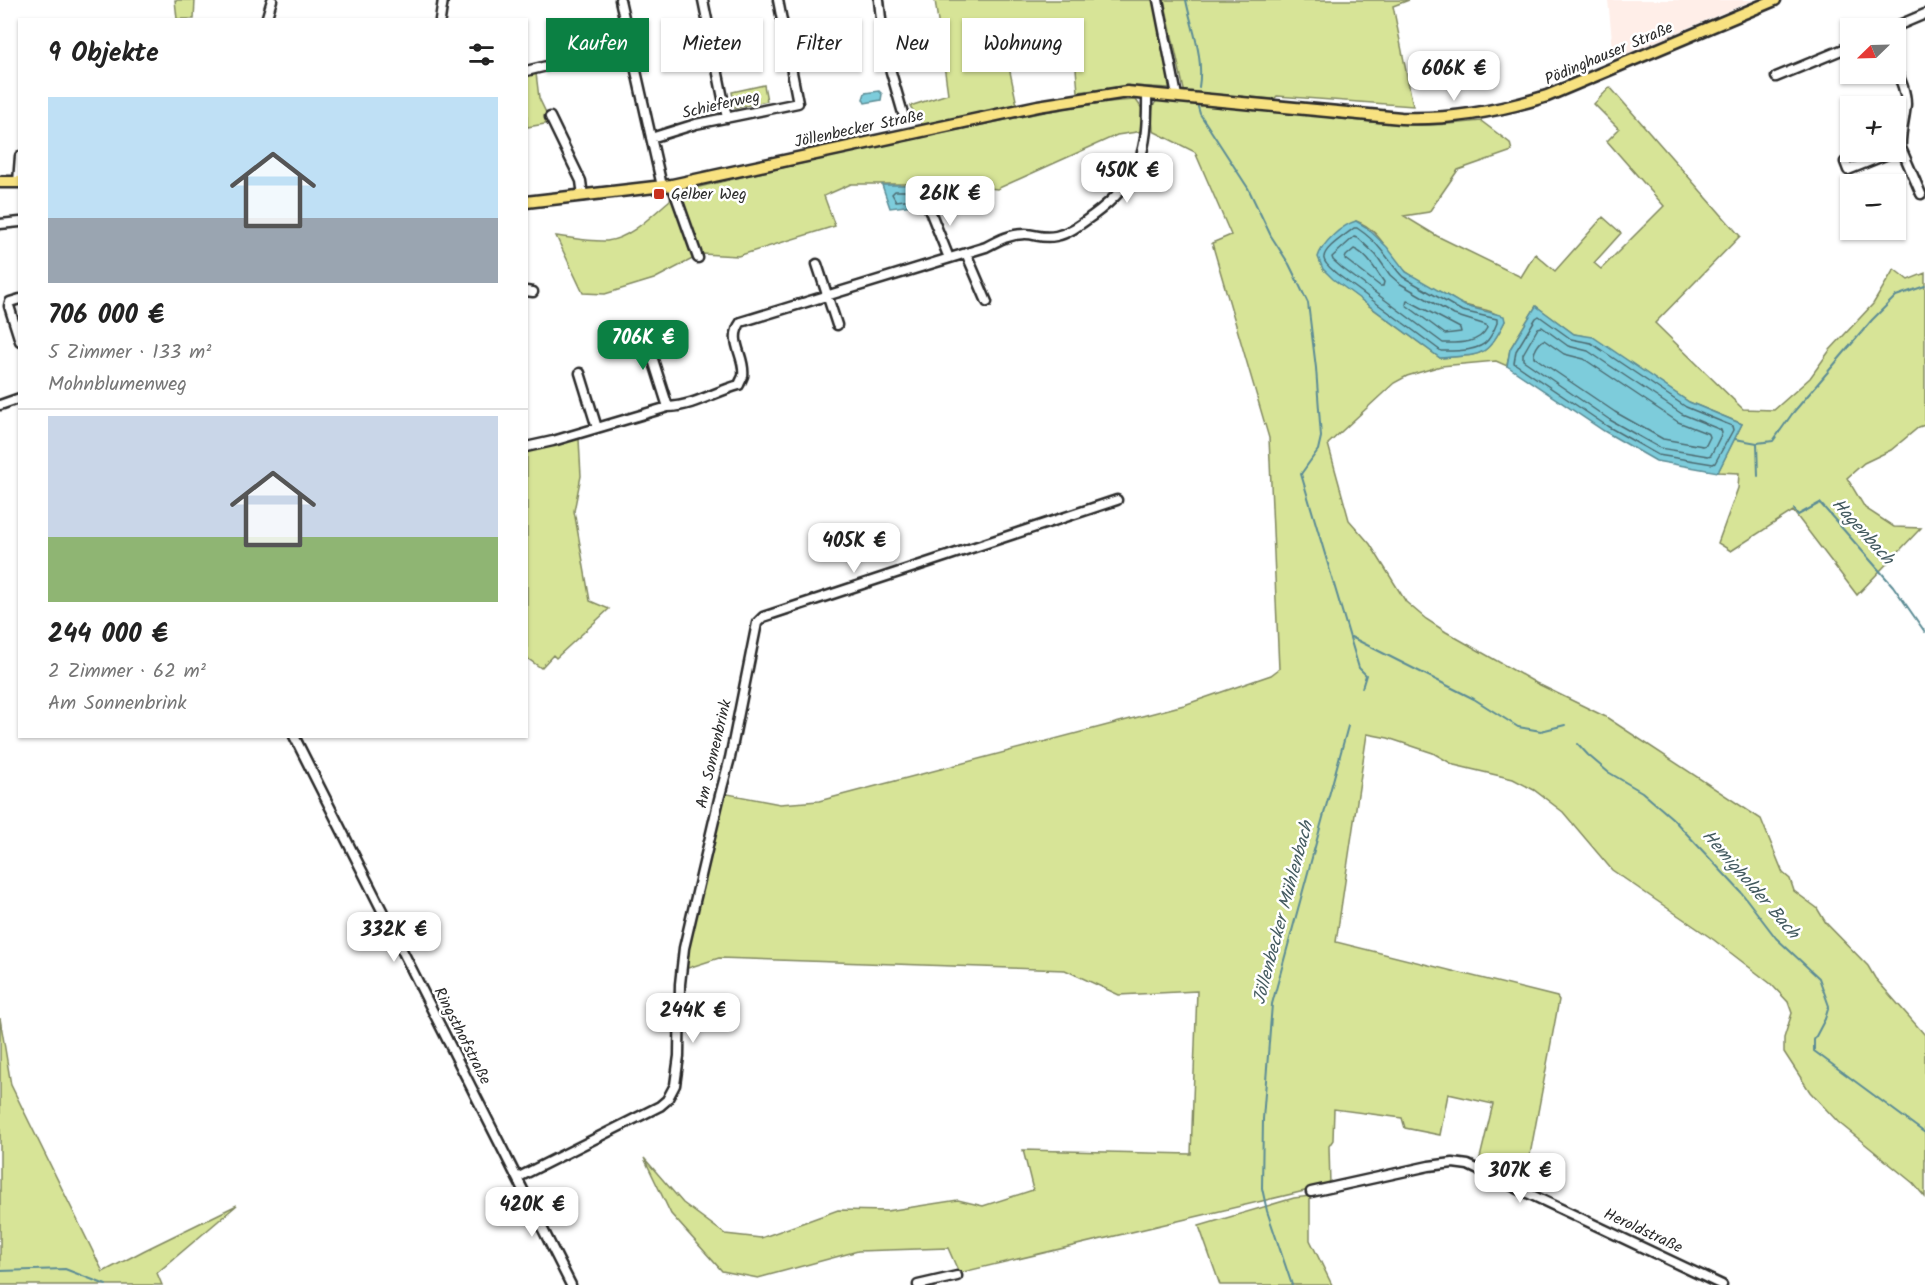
<!DOCTYPE html>
<html lang="de">
<head>
<meta charset="utf-8">
<style>
  body { margin:0; font-family:Kalam,sans-serif; background:#f6f6f6; color:#222; height:100vh; display:flex; flex-direction:column; font-size:22px; white-space:nowrap }
  * { box-sizing:border-box; margin:0 }
  p { font-size:20px; color:#767676 }
  .icon { flex:none; width:33px; height:33px; fill:none; stroke:currentColor; stroke-width:2; stroke-linecap:round; stroke-linejoin:round }
  .map { position:relative; flex:1; overflow:hidden }
  .panel { position:absolute; left:18px; top:18px; width:510px; height:720px; display:flex; flex-direction:column; background:#fff; border-radius:0px; box-shadow:0 2px 4px #0004 }
  .panel>* { flex:none }
  .guide { position:absolute; left:546px; top:18px; width:570px; height:54px; display:flex; gap:12px }
  .needle { width:39px; rotate:247deg }
  .controls { position:absolute; left:1840px; top:18px; display:grid; gap:12px }
  .controls a { display:grid; place-items:center; width:66px; height:66px; border-radius:0px; background:#fff; box-shadow:0 2px 4px #0004; font-size:30px }
  .price { position:absolute; translate:-50% -51px; padding:0 14px; border-radius:12px; background:#fff; color:#222; font-size:20px; line-height:39px; filter:drop-shadow(0 2px 3px #0008) }
  .price::after { content:''; position:absolute; left:50%; top:36px; width:18px; height:14px; margin-left:-9px; background:inherit; clip-path:polygon(0 0,100% 0,50% 100%) }
  .price.on { background:#0b8043; color:#fff }
  ul { padding:0; list-style:none }
  li { display:grid; align-content:center; gap:12px; height:318px; padding:0 30px }
  li+li { border-top:2px solid #e0e0e0 }
  li span { display:grid; place-items:center; height:186px; border-radius:0px; color:#555 }
  li>.icon { margin-inline-start:auto }
  span .icon { width:108px; height:108px; fill:#fffc; stroke-width:1 }
  li b { font-size:26px }
  h2 { display:flex; justify-content:space-between; align-items:center; height:72px; padding:0 30px; font-size:26px }
  .chip { padding:0 21px; border-radius:0px; background:#fff; box-shadow:0 2px 4px #0004; font-size:21px; line-height:54px }
  .chip.on { background:#0b8043; color:#fff }
  .map>svg:first-child { display:block }
  .built { fill:#ffeee8 }
  .green { fill:#d7e497; stroke:#818861; stroke-width:1.5; fill-rule:evenodd }
  .water { fill:#7dccdb; stroke:#5c8c95; stroke-width:1.5 }
  .lines { fill:none; stroke-linecap:round; stroke-linejoin:round }
  .shore { stroke:#4c6b71; stroke-width:1.5 }
  .stream { stroke:#5c8c95; stroke-width:2 }
  .minor-casing { stroke:#2b2b2b; stroke-width:13 }
  .major-casing { stroke:#2b2b2b; stroke-width:15 }
  .minor { stroke:#fff; stroke-width:8 }
  .major { stroke:#f8e281; stroke-width:10 }
  .poi-dot { fill:#c8321e; stroke:#fff; stroke-width:2 }
  .labels { text-anchor:middle; dominant-baseline:central; stroke-width:5; stroke-linejoin:round; paint-order:stroke }
  .street-label { font-size:16px; fill:#2b2b2b; stroke:#fff }
  .poi-label { font-size:16px; fill:#2b2b2b; stroke:#fff; text-anchor:start }
  .water-label { font-size:18px; font-style:italic; fill:#445b60; stroke:#fff }
</style>
</head>
<body>
<div class="map">
<svg width="1925" height="1285" viewBox="0 0 1925 1285">
  <rect width="100%" height="100%" fill="#fff"/>
  <filter id="ink" filterUnits="userSpaceOnUse"><feTurbulence type="fractalNoise" baseFrequency=".0167" numOctaves="2"/><feDisplacementMap in="SourceGraphic" scale="12" xChannelSelector="R" yChannelSelector="G"/><feConvolveMatrix kernelMatrix="1 2 1 2 8 2 1 2 1" color-interpolation-filters="sRGB"/></filter>
  <g filter="url(#ink)">
    <path class="built" d="M 1608,0 L 1754,0 L 1614,59 Z"/>
    <path class="green" d="M 175,0 L 195,0 L 194,19 L 177,19 Z
      M 935,0 L 1157,0 L 1173,84 L 1170,88 L 1129,86 L 1078,92 L 1072,22 L 1000,24 L 1017,105 L 923,126 L 910,106 L 948,94 Z
      M 1164,0 L 1409,0 L 1393,6 L 1413,106 L 1277,96 L 1274,99 L 1187,92 L 1184,90 Z
      M 536,73 L 539,98 L 551,123 L 527,127 L 526,74 Z
      M 764,85 L 767,101 L 735,108 L 732,92 Z
      M 1610,87 L 1740,236 L 1655,323 L 1743,409 L 1774,410 L 1810,378 L 1830,350 L 1873,304 L 1894,269 L 1908,280 L 1925,273 L 1925,425 L 1919,427 L 1891,450 L 1864,463 L 1847,478 L 1865,508 L 1894,527 L 1921,528 L 1857,595 L 1793,511 L 1731,551 L 1718,543 L 1738,488 L 1739,473 L 1718,472 L 1742,424 L 1689,402 L 1593,338 L 1574,334 L 1536,306 L 1510,349 L 1507,366 L 1496,361 L 1441,366 L 1407,376 L 1394,383 L 1328,444 L 1349,520 L 1370,544 L 1406,602 L 1426,619 L 1446,632 L 1536,683 L 1606,717 L 1761,819 L 1783,873 L 1790,879 L 1794,891 L 1817,908 L 1826,923 L 1868,966 L 1875,978 L 1925,1035 L 1925,1197 L 1913,1183 L 1838,1122 L 1810,1092 L 1784,1052 L 1784,1038 L 1792,1013 L 1788,1002 L 1771,984 L 1714,940 L 1612,870 L 1563,812 L 1534,790 L 1513,779 L 1454,765 L 1433,753 L 1388,738 L 1367,734 L 1336,942 L 1557,997 L 1559,1000 L 1524,1187 L 1478,1166 L 1493,1104 L 1448,1094 L 1440,1135 L 1405,1128 L 1402,1118 L 1334,1109 L 1333,1140 L 1329,1146 L 1330,1185 L 959,1273 L 948,1248 L 858,1251 L 758,1278 L 722,1271 L 671,1214 L 644,1158 L 683,1203 L 725,1234 L 761,1238 L 838,1210 L 887,1211 L 958,1200 L 983,1206 L 1033,1190 L 1023,1150 L 1191,1154 L 1197,991 L 1119,995 L 1065,970 L 719,958 L 685,969 L 686,947 L 723,793 L 780,804 L 819,801 L 1184,705 L 1271,675 L 1279,669 L 1269,438 L 1212,243 L 1231,235 L 1195,152 L 1153,131 C 1153,121 1149,106 1158,100 C 1244,104 1328,121 1413,125 C 1436,126 1459,123 1481,121 L 1510,143 L 1512,151 L 1458,170 L 1429,212 L 1404,216 L 1437,236 L 1521,277 L 1535,254 L 1555,271 L 1603,217 L 1621,233 L 1594,263 L 1601,269 L 1664,206 L 1607,141 L 1619,129 L 1594,104 ZM 1356,221 C 1378,228 1388,253 1402,268 C 1418,284 1442,290 1459,303 C 1476,310 1492,307 1505,321 C 1486,360 1480,354 1440,358 L 1369,306 L 1323,269 Z
      M 1136,100 L 1143,110 L 1143,131 L 1117,135 L 997,189 L 956,184 L 851,184 L 824,196 L 835,226 L 738,256 L 702,254 L 654,279 L 605,294 L 583,293 L 556,236 C 572,238 591,242 607,241 C 631,238 652,215 670,200 L 672,194 C 765,170 859,151 952,131 C 1013,119 1074,103 1136,100 Z
      M 579,439 L 581,476 L 574,511 L 590,601 L 609,609 L 556,658 L 553,655 L 541,668 L 527,658 L 527,451 Z
      M 0,1018 L 11,1085 L 103,1272 L 145,1250 L 237,1205 L 157,1273 L 162,1285 L 0,1285 Z
      M 1310,1196 L 1310,1240 L 1332,1285 L 1220,1285 L 1199,1226 L 1294,1198 Z"/>
    <path class="water" d="M 879,91 L 882,94 L 881,100 L 865,103 L 863,99 L 865,93 Z
      M 882,185 L 955,185 L 962,199 L 890,208 Z
      M 1356,221 L 1366,227 L 1387,247 L 1406,272 L 1465,306 L 1504,316 L 1505,321 C 1486,360 1480,354 1440,358 L 1333,279 L 1323,269 L 1318,257 C 1322,243 1342,225 1356,221 Z
      M 1536,306 L 1574,334 L 1593,337 L 1689,402 L 1742,424 L 1718,472 L 1656,461 L 1604,431 L 1507,366 L 1510,349 Z"/>
    <g class="lines">
      <path class="shore" d="M 895,191 L 930,191 L 932,194 L 930,197 L 896,201 L 892,194 Z
        M 1354,228 L 1357,228 C 1366,234 1375,242 1382,251 C 1390,260 1395,269 1403,277 L 1462,311 L 1497,319 L 1497,323 C 1495,328 1492,335 1488,340 C 1479,352 1454,351 1441,351 L 1337,274 C 1333,270 1325,265 1324,259 C 1322,249 1347,234 1354,228 Z
        M 1354,237 L 1358,238 L 1376,255 L 1390,275 L 1399,283 L 1454,315 L 1486,325 L 1487,328 C 1479,344 1459,343 1443,343 L 1342,268 L 1333,260 L 1332,257 Z
        M 1354,249 C 1367,254 1376,271 1384,282 L 1383,286 L 1380,286 L 1345,259 L 1346,256 Z
        M 1407,300 L 1460,328 L 1461,332 L 1445,334 L 1406,305 Z
        M 1539,316 L 1571,339 L 1591,343 L 1686,407 L 1732,426 L 1733,430 L 1715,463 L 1713,464 L 1658,455 L 1607,426 L 1514,363 L 1516,351 L 1536,318 Z
        M 1542,327 L 1568,346 L 1588,351 L 1682,414 L 1721,430 L 1722,433 L 1711,455 L 1708,456 L 1660,448 L 1610,420 L 1523,360 L 1523,354 L 1538,328 Z
        M 1544,340 L 1564,354 L 1584,359 L 1678,422 L 1709,434 L 1710,437 L 1706,445 L 1703,446 L 1663,439 L 1615,412 L 1534,357 C 1533,352 1539,342 1544,340 Z"/>
      <path class="stream" d="M 1186,0 C 1192,30 1204,56 1199,87
        M 1198,107 L 1200,114 L 1248,188 L 1271,236 L 1289,264 L 1308,303 L 1316,368 L 1321,437 L 1318,450 L 1301,474 L 1359,668 L 1366,675 L 1362,688
        M 1735,439 L 1757,443 L 1758,476
        M 1757,443 L 1773,441 L 1792,414 L 1872,320 L 1896,296 L 1925,286
        M 1794,509 L 1798,515 L 1820,503 L 1893,586 L 1925,632
        M 1351,637 L 1474,699 L 1518,727 L 1541,731 L 1565,725
        M 1578,744 L 1588,755 L 1608,772 L 1642,792 L 1672,818 L 1741,892 L 1776,938 L 1819,978 L 1829,1006 L 1825,1019 L 1814,1040 L 1814,1051 L 1925,1133
        M 0,1271 L 65,1269 L 106,1285
        M 1292,1285 L 1267,1211 L 1262,1188 L 1263,1119 L 1272,1004 L 1348,726"/>
      <g class="minor-casing">
        <path id="minor" d="M 620,0 L 662,186
          M 703,0 L 727,118
          M 879,0 L 884,48 L 904,117
          M 1158,0 L 1177,96
          M 266,20 L 272,0
          M 440,20 L 443,0
          M 1892,28 L 1925,14
          M 1896,70 C 1901,81 1906,92 1906,104 C 1905,119 1900,133 1901,148 L 1896,150
          M 526,71 L 630,46
          M 1776,77 L 1851,46
          M 550,117 L 581,181 L 583,196
          M 651,138 L 696,124 L 798,103 L 778,0
          M 1901,148 L 1921,194
          M 1845,162 L 1848,170 L 1893,152
          M 18,182 L 20,156
          M 672,185 L 698,258
          M 928,206 L 949,258
          M 0,224 L 20,222
          M 966,253 L 987,302
          M 817,264 L 837,325
          M 526,291 L 533,292
          M 20,299 L 10,302 L 9,306 L 20,341
          M 643,328 L 668,407
          M 580,373 L 597,428
          M 0,405 L 20,398
          M 526,447 L 553,441 L 668,407 C 694,406 714,392 739,385 C 740,382 742,379 743,376 C 746,356 727,341 741,322 L 986,247 C 999,240 1010,234 1025,234 C 1037,234 1041,239 1056,236 C 1070,233 1081,224 1092,216 C 1141,180 1148,152 1147,94
          M 294,736 L 571,1285
          M 517,1178 L 660,1106 L 667,1100 L 675,1085 L 679,1056 L 680,984 L 684,948 L 719,799 L 730,758 L 757,623 L 763,617 L 1117,500
          M 1311,1192 L 1429,1166 L 1453,1163 L 1468,1165 L 1722,1285
          M 918,1285 L 957,1276"/>
      </g>
      <g class="major-casing">
        <path id="major" d="M 0,182 L 20,182
          M 526,202 L 672,185 L 1038,106 L 1127,92 L 1401,118 C 1451,120 1499,111 1547,96 L 1775,0"/>
      </g>
      <use href="#minor" class="minor"/>
      <use href="#major" class="major"/>
    </g>
  </g>
  <rect class="poi-dot" x="653" y="188" width="12" height="12" rx="3"/>
  <g class="labels">
    <g class="street-label">
      <text transform="translate(1609 54) rotate(-23)">Pödinghauser Straße</text>
      <text transform="translate(721 105) rotate(-13)">Schieferweg</text>
      <text transform="translate(859 129) rotate(-12)">Jöllenbecker Straße</text>
      <text transform="translate(714 754) rotate(-77)">Am Sonnenbrink</text>
      <text transform="translate(462 1036) rotate(63)">Ringsthofstraße</text>
      <text transform="translate(1643 1231) rotate(25)">Heroldstraße</text>
    </g>
    <g class="poi-label">
      <text x="671" y="194">Gelber Weg</text>
    </g>
    <g class="water-label">
      <text transform="translate(1862 532) rotate(48)">Hagenbach</text>
      <text transform="translate(1750 885) rotate(49)">Hemigholder Bach</text>
      <text transform="translate(1284 913) rotate(-75)">Jöllenbecker Mühlenbach</text>
    </g>
  </g>
</svg>
<div class="controls">
<a><svg class="needle" viewBox="-14 -14 28 28"><path d="M0-13l5 13h-10z" fill="#e53935"/><path d="M0 13l5-13h-10z" fill="#767676"/></svg></a>
<a>+</a>
<a>−</a>
</div>
<b class="price" style="left:1454px;top:102px">606K €</b>
<b class="price" style="left:1127px;top:204px">450K €</b>
<b class="price" style="left:950px;top:227px">261K €</b>
<b class="price on" style="left:643px;top:371px">706K €</b>
<b class="price" style="left:854px;top:574px">405K €</b>
<b class="price" style="left:394px;top:963px">332K €</b>
<b class="price" style="left:693px;top:1044px">244K €</b>
<b class="price" style="left:1520px;top:1204px">307K €</b>
<b class="price" style="left:532px;top:1238px">420K €</b>
<div class="guide">
<a class="chip on">Kaufen</a>
<a class="chip">Mieten</a>
<a class="chip">Filter</a>
<a class="chip">Neu</a>
<a class="chip">Wohnung</a>
</div>
<section class="panel">
<h2>9 Objekte<svg class="icon" aria-label="filters" viewBox="0 0 24 24"><path d="M4 7h16M4 17h16"/><circle cx="9" cy="7" r="2"/><circle cx="15" cy="17" r="2"/></svg></h2>
<ul>
<li><span style="background:linear-gradient(#bfe0f5 65%,#9aa5b1 0)"><svg class="icon" aria-label="home" viewBox="0 0 24 24"><path d="M3 11l9-7 9 7M6 9v11h12V9"/></svg></span><div><b>706 000 €</b><p>5 Zimmer · 133 m²</p><p>Mohnblumenweg</p></div></li>
<li><span style="background:linear-gradient(#c9d6e8 65%,#8fb573 0)"><svg class="icon" aria-label="home" viewBox="0 0 24 24"><path d="M3 11l9-7 9 7M6 9v11h12V9"/></svg></span><div><b>244 000 €</b><p>2 Zimmer · 62 m²</p><p>Am Sonnenbrink</p></div></li>
</ul>
</section>
</div>
</body>
</html>
